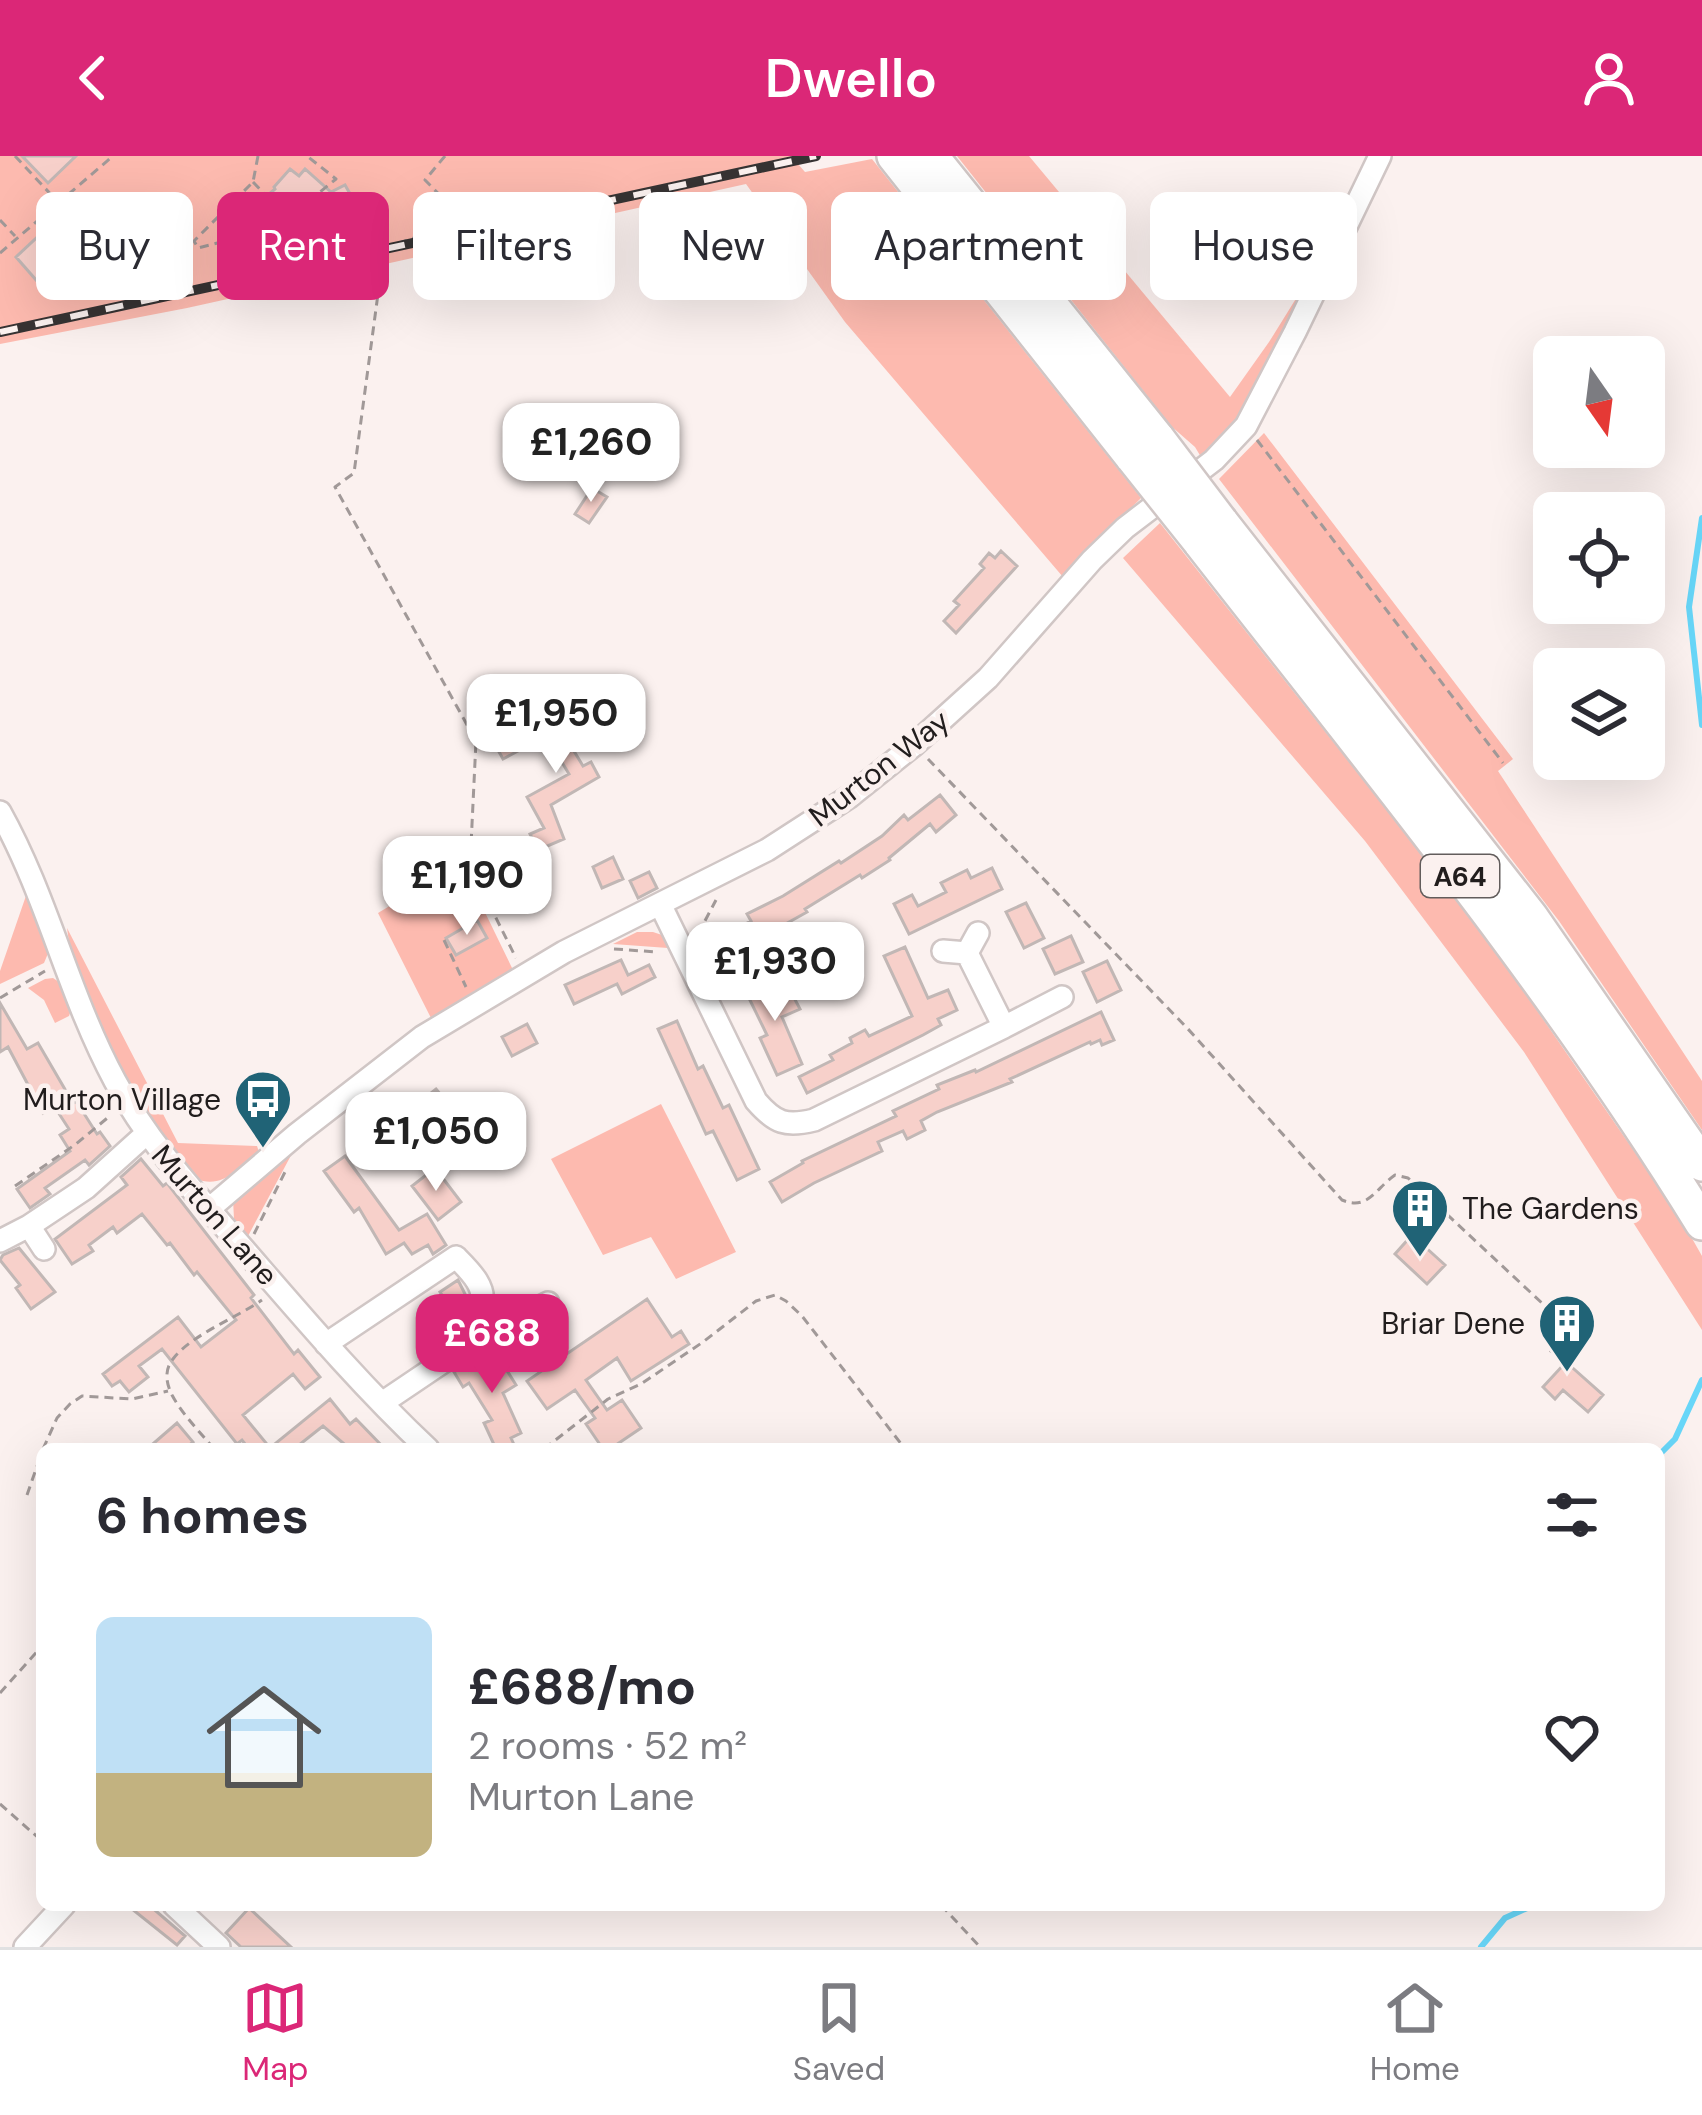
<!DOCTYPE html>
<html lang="en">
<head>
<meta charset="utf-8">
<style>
  body { margin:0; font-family:"DM Sans",sans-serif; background:#f2f2f3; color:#2b2b33; height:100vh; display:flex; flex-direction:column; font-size:45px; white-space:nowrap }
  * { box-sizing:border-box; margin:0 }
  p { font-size:39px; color:#7c7c81 }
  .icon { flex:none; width:66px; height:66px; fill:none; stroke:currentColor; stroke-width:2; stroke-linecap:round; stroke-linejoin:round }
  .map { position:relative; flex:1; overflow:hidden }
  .sheet { position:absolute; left:36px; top:1287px; width:1629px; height:468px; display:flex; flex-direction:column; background:#fff; border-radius:18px; box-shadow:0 12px 48px #0002 }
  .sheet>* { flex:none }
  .guide { position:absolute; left:36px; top:36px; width:1632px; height:108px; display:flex; gap:24px }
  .needle { width:78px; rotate:166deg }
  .tools { position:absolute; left:1533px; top:180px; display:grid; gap:24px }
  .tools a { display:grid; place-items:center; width:132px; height:132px; border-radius:18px; background:#fff; box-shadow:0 12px 48px #0002; font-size:60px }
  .price { position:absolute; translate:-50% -102px; padding:0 27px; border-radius:24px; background:#fff; color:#222; font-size:39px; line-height:78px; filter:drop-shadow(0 3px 6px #0008) }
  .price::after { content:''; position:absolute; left:50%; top:72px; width:36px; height:27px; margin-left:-18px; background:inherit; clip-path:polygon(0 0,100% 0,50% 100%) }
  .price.active { background:#db2777; color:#fff }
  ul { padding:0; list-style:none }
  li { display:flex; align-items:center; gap:36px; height:300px; padding:0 60px }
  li+li { border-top:3px solid #e1e1e2 }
  li span { display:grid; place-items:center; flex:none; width:336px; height:240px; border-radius:18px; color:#555 }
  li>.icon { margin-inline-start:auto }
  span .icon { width:144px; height:144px; fill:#fffc; stroke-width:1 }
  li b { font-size:51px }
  h2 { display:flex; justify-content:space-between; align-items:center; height:144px; padding:0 60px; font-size:51px }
  .chip { padding:0 42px; border-radius:18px; background:#fff; box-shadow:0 12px 48px #0002; font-size:42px; line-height:108px }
  .chip.active { background:#db2777; color:#fff }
  header { display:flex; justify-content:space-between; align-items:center; height:156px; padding:0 60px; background:#db2777; color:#fff; font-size:54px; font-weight:600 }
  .tabs { display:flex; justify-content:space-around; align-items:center; height:168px; border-top:3px solid #e1e1e2; background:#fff; font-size:33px; color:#7c7c81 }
  .tabs a { display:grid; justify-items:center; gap:6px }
  .tabs .active { color:#db2777 }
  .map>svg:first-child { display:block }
  .green { fill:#fdbaaf }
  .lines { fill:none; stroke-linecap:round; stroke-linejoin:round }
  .stream { stroke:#68d6f8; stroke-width:6 }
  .building { fill:#f7d0ca; stroke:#c1b7b5; stroke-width:3 }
  .minor-casing { stroke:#d0c6c5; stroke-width:26 }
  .highway-casing { stroke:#d0c6c5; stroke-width:38 }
  .path { stroke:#a19998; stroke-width:3; stroke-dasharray:9 6; stroke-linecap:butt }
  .minor { stroke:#fff; stroke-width:21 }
  .highway { stroke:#fff; stroke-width:33 }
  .rail-casing { stroke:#373333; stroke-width:10 }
  .rail { stroke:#fbf1ef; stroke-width:6; stroke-dasharray:18; stroke-linecap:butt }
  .highway-bridge-casing { stroke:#d0c6c5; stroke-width:38; stroke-linecap:butt }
  .highway-bridge { stroke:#fff; stroke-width:33 }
  .labels { text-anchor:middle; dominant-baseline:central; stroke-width:9; stroke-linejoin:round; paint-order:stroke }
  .shield { fill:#fbf1ef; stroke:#625d5c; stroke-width:3 }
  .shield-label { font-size:27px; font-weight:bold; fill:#211d1d }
  .street-label { font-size:30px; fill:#211d1d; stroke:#fbf1ef }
  .poi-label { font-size:30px; fill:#211d1d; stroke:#fbf1ef; text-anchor:end }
</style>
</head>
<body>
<header><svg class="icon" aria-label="back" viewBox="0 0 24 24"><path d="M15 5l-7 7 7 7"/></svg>Dwello<svg class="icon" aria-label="person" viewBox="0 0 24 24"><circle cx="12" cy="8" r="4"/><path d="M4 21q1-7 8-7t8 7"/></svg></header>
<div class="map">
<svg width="1702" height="1791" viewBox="0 0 1702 1791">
  <rect width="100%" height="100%" fill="#fbf1ef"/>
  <path class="green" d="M 0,0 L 791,0 L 805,16 L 872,3 L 1141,342 L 1063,421 L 845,166 L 746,28 L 187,152 L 0,188 Z
    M 957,0 L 1029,0 L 1230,241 L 1269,186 L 1305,128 L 1257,236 L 1226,278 L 1201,301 L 1195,291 L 1171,270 Z
    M 1264,277 L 1513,603 L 1498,615 L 1702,925 L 1702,974 L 1559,765 L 1219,323 Z
    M 1160,367 L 1476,766 L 1681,1063 L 1702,1100 L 1702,1174 L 1524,896 L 1365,685 L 1123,402 Z
    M 461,707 L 513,814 L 432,864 L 378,757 Z
    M 28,734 L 49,795 L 44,807 L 0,828 L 0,815 Z
    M 67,772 L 178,987 L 257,990 L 259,996 C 243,1009 226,1030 203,1025 C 168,1018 84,846 73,810 C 70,798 69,785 67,772 Z
    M 637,776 L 653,776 L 662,779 L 668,792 L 613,788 Z
    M 53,822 L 59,826 L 71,854 L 69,860 L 55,867 L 44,844 L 28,832 L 45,823 Z
    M 661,948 L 736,1096 L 676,1123 L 651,1081 L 603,1099 L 551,1003 Z
    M 296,990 L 247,1082 L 234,1063 L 233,1043 Z"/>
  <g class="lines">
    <path class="stream" d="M 1702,362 L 1689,451 L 1702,569
      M 1659,1299 L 1675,1283 L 1702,1224
      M 1481,1791 L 1505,1762 L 1534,1749"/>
  </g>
  <path class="building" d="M 22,0 L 76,0 L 48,27 Z
    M 290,13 L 299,20 L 305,13 L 331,36 L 345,29 L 353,43 L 308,67 L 310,70 L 283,77 L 278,62 L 269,68 L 255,50 L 275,33 L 274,31 Z
    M 78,43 L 100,67 L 37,125 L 16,101 Z
    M 592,332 L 607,341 L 589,367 L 575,358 Z
    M 1001,395 L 1017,410 L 956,477 L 944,465 L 959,449 L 954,445 L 984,412 L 980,408 L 989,397 L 995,402 Z
    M 543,544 L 583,610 L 591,606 L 599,621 L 551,649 L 564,683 L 538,694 L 530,678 L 544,672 L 527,641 L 569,618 L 540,570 L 534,574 L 523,556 Z
    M 508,577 L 518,595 L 503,603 L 493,585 Z
    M 940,639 L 956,659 L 936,676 L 930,668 L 889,702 L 890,704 L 862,722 L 860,719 L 805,753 L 807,756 L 782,770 L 784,773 L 752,789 L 757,797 L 731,810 L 717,783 L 751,765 L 747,758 L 783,740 L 839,705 L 841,707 L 882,680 L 904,659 L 908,664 Z
    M 613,701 L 623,723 L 602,732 L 593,711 Z
    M 992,712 L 1002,733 L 909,778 L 894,748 L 912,739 L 918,750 L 946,736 L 941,727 L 967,714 L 971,722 Z
    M 649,716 L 657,732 L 638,742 L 630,725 Z
    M 1026,747 L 1044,782 L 1024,792 L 1006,756 Z
    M 477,764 L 487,782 L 456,799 L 446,782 Z
    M 1071,780 L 1083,806 L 1055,818 L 1043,793 Z
    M 905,791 L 928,842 L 948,834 L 957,854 L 938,863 L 941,869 L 923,879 L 807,937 L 799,921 L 833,904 L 830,899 L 852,887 L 850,882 L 865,874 L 869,880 L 912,860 L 884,800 Z
    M 621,804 L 628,819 L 649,809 L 655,821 L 622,838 L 617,828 L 574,848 L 565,829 Z
    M 1107,805 L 1121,834 L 1097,846 L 1083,816 Z
    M 773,821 L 782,840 L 791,836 L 800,853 L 782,861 L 802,908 L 777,919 L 760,882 L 767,879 L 745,834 Z
    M 0,847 L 27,893 L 38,887 L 73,947 L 76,945 L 97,978 L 100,976 L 110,990 L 89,1009 L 85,1004 L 45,1032 L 50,1038 L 30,1052 L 17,1033 L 70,995 L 60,979 L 69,973 L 54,950 L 43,957 L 8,891 L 0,896 Z
    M 1101,856 L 1114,884 L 1102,889 L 1100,884 L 1091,888 L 1090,886 L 1010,923 L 1012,926 L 937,956 L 921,965 L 925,974 L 907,983 L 903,975 L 878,986 L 882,995 L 814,1027 L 782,1046 L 770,1026 L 803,1007 L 802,1005 L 896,960 L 893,955 L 939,933 L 937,929 L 975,914 L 976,916 Z
    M 677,865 L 698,913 L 703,910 L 723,952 L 729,949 L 759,1013 L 737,1024 L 713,975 L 706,978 L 658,873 Z
    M 527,868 L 537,887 L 512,900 L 502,881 Z
    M 436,933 L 449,949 L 436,959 L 446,972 L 402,999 L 397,992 L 381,1003 L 367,982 L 397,964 Z
    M 345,1000 L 399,1074 L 427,1058 L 446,1089 L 433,1098 L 428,1089 L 412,1098 L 404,1087 L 386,1098 L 359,1052 L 354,1056 L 324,1015 Z
    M 141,1003 L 163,1030 L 167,1027 L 254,1139 L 251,1142 L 294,1198 L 298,1194 L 320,1221 L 305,1233 L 293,1218 L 243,1259 L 270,1292 L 330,1243 L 350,1268 L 356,1263 L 385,1293 L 350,1293 L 323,1270 L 294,1293 L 249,1293 L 242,1284 L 237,1288 L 162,1193 L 139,1210 L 148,1221 L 129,1236 L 120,1225 L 112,1230 L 103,1218 L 178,1161 L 201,1191 L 236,1164 L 197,1116 L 194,1119 L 170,1087 L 167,1089 L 142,1058 L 117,1077 L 113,1071 L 89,1089 L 93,1095 L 72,1108 L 57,1086 L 55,1083 L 127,1029 L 121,1021 Z
    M 435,1012 L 461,1046 L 438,1064 L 412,1030 Z
    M 1412,1079 L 1445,1109 L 1427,1128 L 1395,1098 Z
    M 19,1092 L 55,1136 L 31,1153 L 16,1132 L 20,1129 L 0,1104 L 3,1099 Z
    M 458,1124 L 467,1142 L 451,1153 L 440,1136 Z
    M 647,1143 L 672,1181 L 681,1175 L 689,1188 L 631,1225 L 617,1202 L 586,1224 L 607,1254 L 622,1244 L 641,1272 L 610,1293 L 603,1293 L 586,1268 L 595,1262 L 575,1234 L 547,1253 L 527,1225 Z
    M 456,1150 L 469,1171 L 451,1182 L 438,1162 Z
    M 493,1192 L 516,1229 L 503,1237 L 521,1277 L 511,1282 L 516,1293 L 496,1293 L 484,1267 L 492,1264 L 469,1227 L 463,1231 L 454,1216 Z
    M 1566,1206 L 1603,1239 L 1588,1256 L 1563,1234 L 1555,1243 L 1543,1231 Z
    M 177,1267 L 193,1286 L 185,1293 L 147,1293 Z
    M 127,1749 L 149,1749 L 185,1780 L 177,1789 Z
    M 249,1752 L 291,1791 L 241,1791 L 226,1777 Z"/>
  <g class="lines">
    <g class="minor-casing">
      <path id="minor" d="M 0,656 C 48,742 68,838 115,925 C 150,990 200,1042 248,1098 C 306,1165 363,1232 428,1293
        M 660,748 L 756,945 C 775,967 786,971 814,964 L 1004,871 L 967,797 L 978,777
        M 943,795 L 967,797
        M 1004,871 L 1062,841
        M 209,1053 L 297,978 L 422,881 L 564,796 L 767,694 L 849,641 L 914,589 L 988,522 L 1092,404 L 1125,372 L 1214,304 L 1246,270 L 1295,176 L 1380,0
        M 0,1085 L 29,1070
        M 44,1093 L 29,1070 L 86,1032 L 146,978
        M 326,1188 L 456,1101 C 469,1114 489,1133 480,1151
        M 382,1247 L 474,1185 L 548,1147
        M 174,1749 L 219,1791
        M 25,1791 L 64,1749"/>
    </g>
    <g class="highway-casing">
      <path id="highway" d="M 894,0 L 1133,302
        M 931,0 L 1158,283
        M 1221,366 L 1531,761 L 1702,1008
        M 1200,386 C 1373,608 1554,827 1702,1067"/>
    </g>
    <path class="path" d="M 15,0 L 57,45
      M 258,0 L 253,26 L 194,85 L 198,92 L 249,79 L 288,62 L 336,23 L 307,0
      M 445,0 L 425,24 L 465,65 L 381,93 L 382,108 L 354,317 L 335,331 L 476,585 L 470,710 L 516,802
      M 253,26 L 287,61
      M 0,64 L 15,80
      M 0,97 L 113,0
      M 1257,284 L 1503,607
      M 928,603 L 1188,873 L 1342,1044 C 1368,1055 1375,1033 1395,1019 L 1408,1022 L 1558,1162 C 1565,1177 1556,1186 1549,1199
      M 698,778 L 716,744
      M 444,784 L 466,831
      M 614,793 L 658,796
      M 0,842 L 45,815
      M 15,1030 L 76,988 L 111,959
      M 254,1078 L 287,1012
      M 43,1293 L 57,1262 L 70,1248 L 82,1240 L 132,1243 L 168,1235
      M 214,1293 C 200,1276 182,1258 172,1239 C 166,1227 164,1214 173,1203 C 191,1179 236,1162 262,1144
      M 544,1293 L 608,1243 L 641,1228 L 703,1186 L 756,1145 L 775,1139 L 786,1145 L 802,1160 L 902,1289
      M 27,1339 L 42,1296
      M 0,1537 L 42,1490
      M 0,1648 L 42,1685
      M 941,1749 L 980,1791"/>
    <use href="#minor" class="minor"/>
    <use href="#highway" class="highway"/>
    <g class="rail-casing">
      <path id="rail" d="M 0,176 L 816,0"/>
    </g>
    <use href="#rail" class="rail"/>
    <g class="highway-bridge-casing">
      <path id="highway-bridge" d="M 1158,283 L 1221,366
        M 1133,302 L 1200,386"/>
    </g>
    <use href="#highway-bridge" class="highway-bridge"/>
  </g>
  <defs>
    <g id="bus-pin" transform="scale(3)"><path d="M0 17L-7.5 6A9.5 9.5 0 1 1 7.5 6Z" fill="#206376" stroke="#fbf1ef"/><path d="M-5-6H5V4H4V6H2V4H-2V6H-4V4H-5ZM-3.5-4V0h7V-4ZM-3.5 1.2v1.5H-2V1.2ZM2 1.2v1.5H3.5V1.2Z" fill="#fff"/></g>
    <g id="building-pin" transform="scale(3)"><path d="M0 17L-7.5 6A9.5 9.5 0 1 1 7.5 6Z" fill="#206376" stroke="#fbf1ef"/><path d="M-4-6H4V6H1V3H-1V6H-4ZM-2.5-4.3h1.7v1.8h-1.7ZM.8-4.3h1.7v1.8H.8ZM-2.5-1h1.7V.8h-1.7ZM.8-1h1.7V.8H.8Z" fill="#fff"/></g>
  </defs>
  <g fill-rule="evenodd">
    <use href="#bus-pin" x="263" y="943"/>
    <use href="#building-pin" x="1420" y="1052"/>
    <use href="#building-pin" x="1567" y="1167"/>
  </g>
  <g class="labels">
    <rect class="shield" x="1421" y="699" width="78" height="42" rx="9"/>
    <g class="shield-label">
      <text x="1460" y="720">A64</text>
    </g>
    <g class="street-label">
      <text transform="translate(879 612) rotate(-38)">Murton Way</text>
      <text transform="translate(215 1059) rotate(49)">Murton Lane</text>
    </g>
    <g class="poi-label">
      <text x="221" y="943">Murton Village</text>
      <text x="1462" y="1052" text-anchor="start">The Gardens</text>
      <text x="1525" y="1167">Briar Dene</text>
    </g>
  </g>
</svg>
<div class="tools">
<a><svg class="needle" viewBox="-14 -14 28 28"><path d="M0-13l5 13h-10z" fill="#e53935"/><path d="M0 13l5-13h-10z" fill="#7c7c81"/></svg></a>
<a><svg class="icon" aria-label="locate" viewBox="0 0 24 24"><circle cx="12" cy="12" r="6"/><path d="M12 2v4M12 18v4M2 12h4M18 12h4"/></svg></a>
<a><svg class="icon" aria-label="layers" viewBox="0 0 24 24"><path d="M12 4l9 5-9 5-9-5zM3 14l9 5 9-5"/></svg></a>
</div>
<b class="price" style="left:591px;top:349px">£1,260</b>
<b class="price" style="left:556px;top:620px">£1,950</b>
<b class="price" style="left:467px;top:782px">£1,190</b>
<b class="price" style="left:775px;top:868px">£1,930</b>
<b class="price" style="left:436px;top:1038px">£1,050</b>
<b class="price active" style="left:492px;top:1240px">£688</b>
<div class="guide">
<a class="chip">Buy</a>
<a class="chip active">Rent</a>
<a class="chip">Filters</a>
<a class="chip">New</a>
<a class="chip">Apartment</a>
<a class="chip">House</a>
</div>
<section class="sheet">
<h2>6 homes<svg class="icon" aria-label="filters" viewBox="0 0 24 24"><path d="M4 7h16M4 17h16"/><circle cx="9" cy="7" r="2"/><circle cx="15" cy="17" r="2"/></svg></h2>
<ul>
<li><span style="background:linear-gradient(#bfe0f5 65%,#c2b280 0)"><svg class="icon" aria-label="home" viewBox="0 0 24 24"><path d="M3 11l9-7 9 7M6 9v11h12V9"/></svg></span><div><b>£688/mo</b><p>2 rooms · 52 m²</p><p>Murton Lane</p></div><svg class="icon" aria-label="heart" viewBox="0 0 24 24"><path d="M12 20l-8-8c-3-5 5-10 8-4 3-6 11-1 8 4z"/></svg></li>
</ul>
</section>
</div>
<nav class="tabs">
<a class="active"><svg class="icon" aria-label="map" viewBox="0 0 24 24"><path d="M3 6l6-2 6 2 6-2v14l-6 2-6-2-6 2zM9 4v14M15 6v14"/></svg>Map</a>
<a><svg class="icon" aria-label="saved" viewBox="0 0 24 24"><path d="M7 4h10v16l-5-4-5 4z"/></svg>Saved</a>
<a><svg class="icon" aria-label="home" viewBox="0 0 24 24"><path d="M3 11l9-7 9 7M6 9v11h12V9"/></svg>Home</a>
</nav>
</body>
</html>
